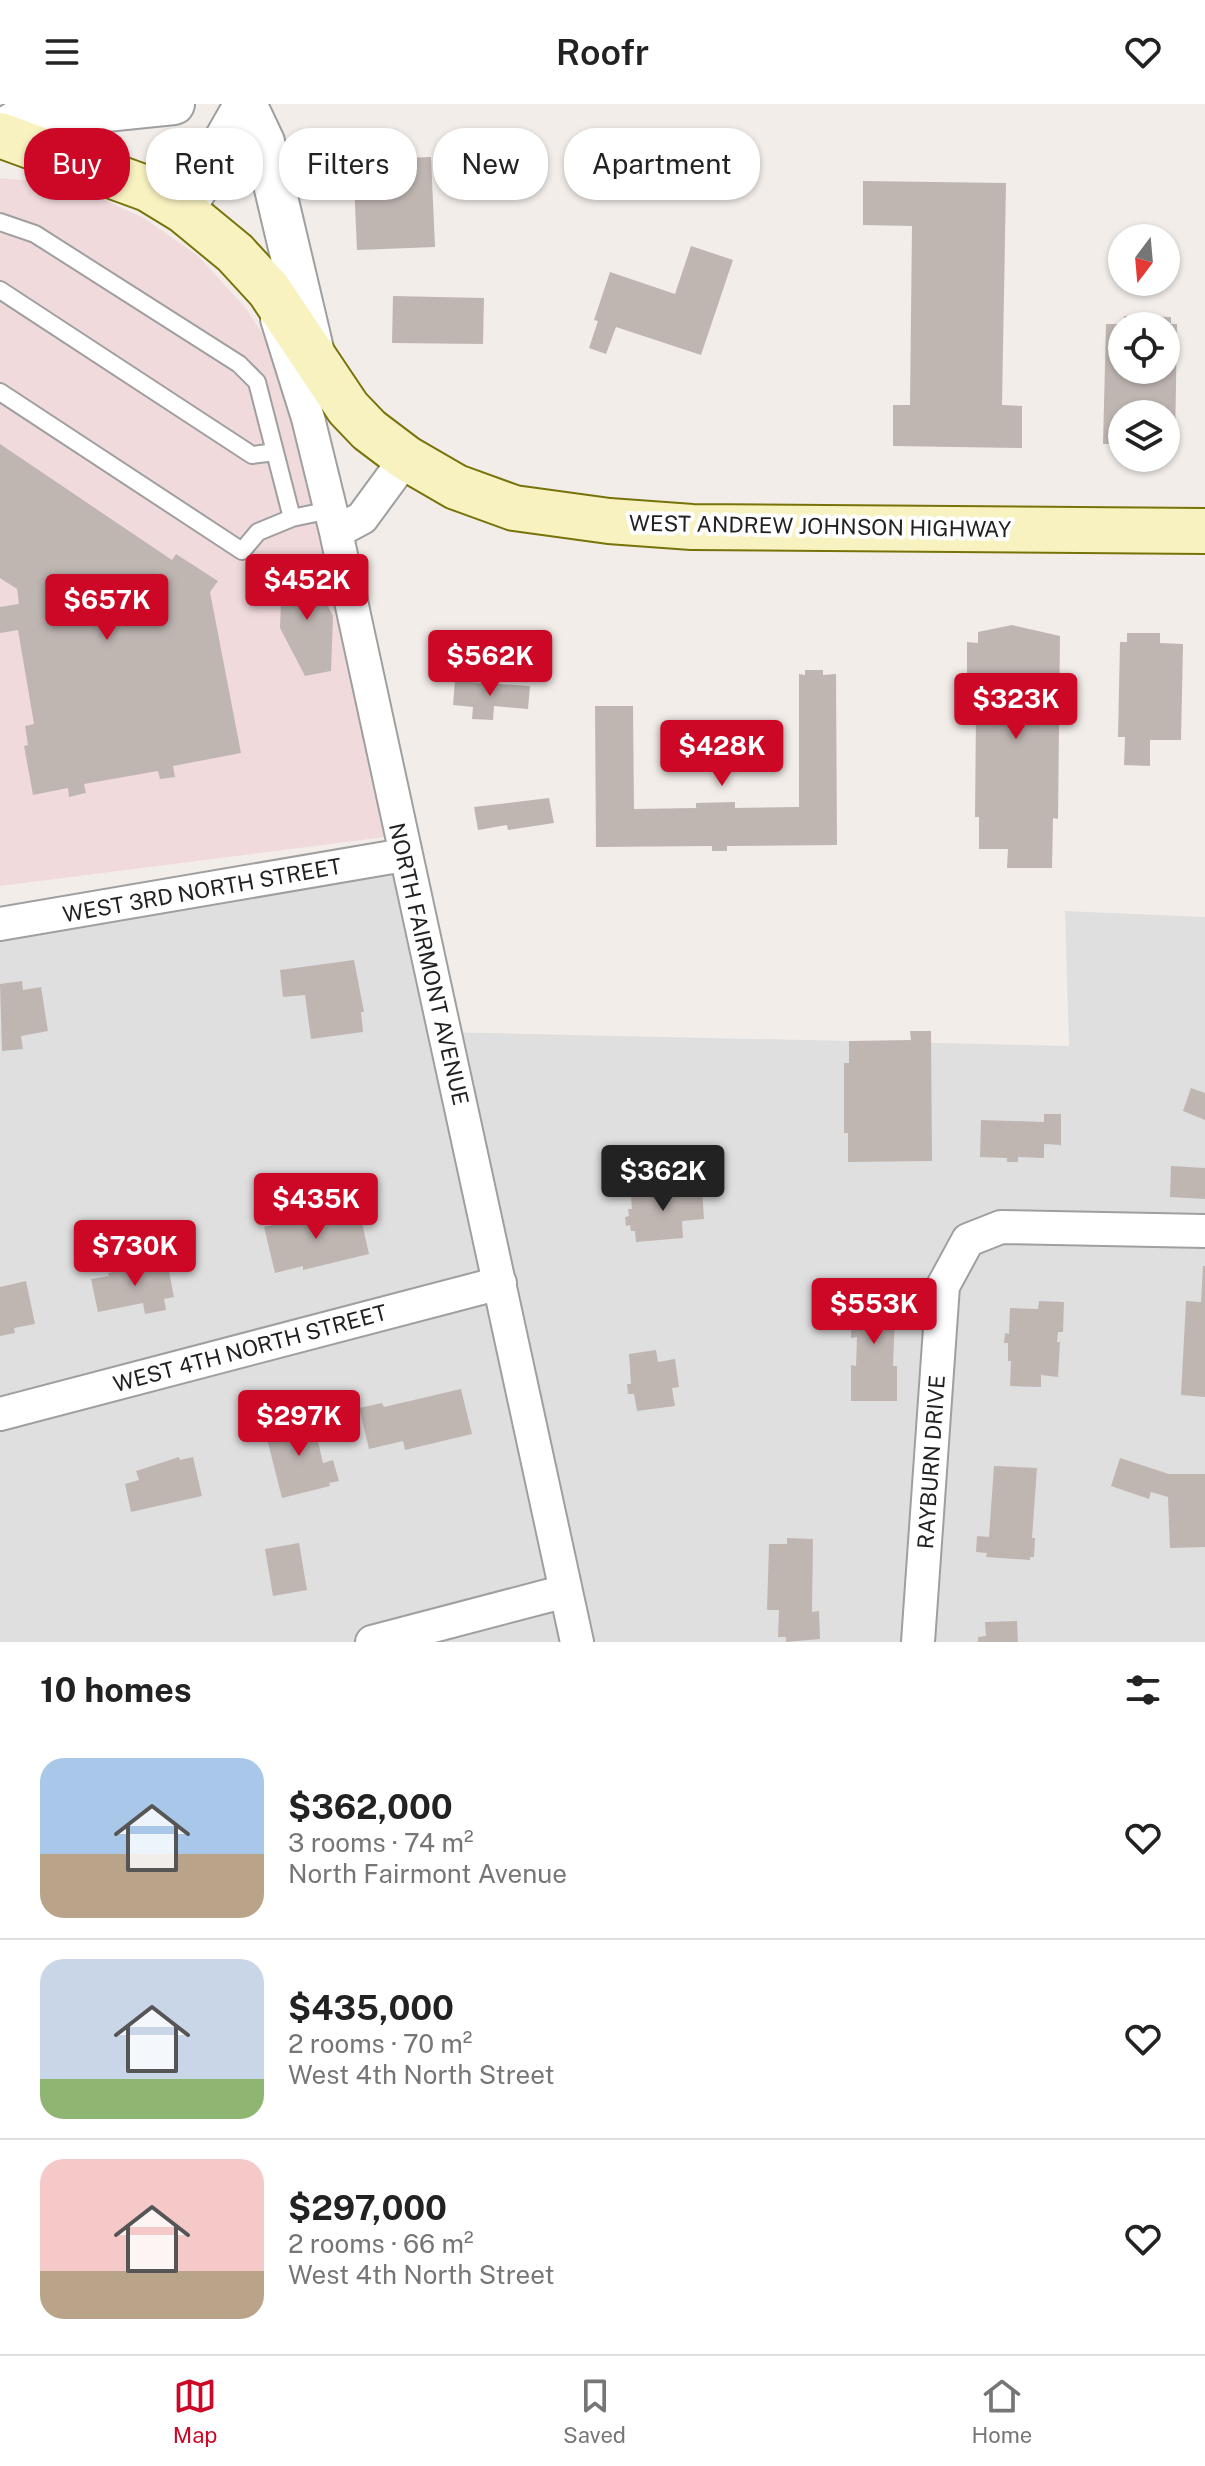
<!DOCTYPE html>
<html lang="en">
<head>
<meta charset="utf-8">
<style>
  body { margin:0; font-family:"Public Sans",sans-serif; background:#f2f2f2; color:#222; height:100vh; display:flex; flex-direction:column; font-size:30px; white-space:nowrap }
  * { box-sizing:border-box; margin:0 }
  p { font-size:26px; color:#767676 }
  .icon { flex:none; width:44px; height:44px; fill:none; stroke:currentColor; stroke-width:2; stroke-linecap:round; stroke-linejoin:round }
  .map { position:relative; height:1538px; overflow:hidden }
  .panel { display:flex; flex-direction:column; background:#fff; flex:1 }
  .panel>* { flex:none }
  .hud { position:absolute; left:24px; top:24px; width:800px; height:72px; display:flex; gap:16px }
  .needle { width:52px; rotate:196deg }
  .tools { position:absolute; left:1108px; top:120px; display:grid; gap:16px }
  .tools a { display:grid; place-items:center; width:72px; height:72px; border-radius:50%; background:#fff; box-shadow:0 2px 6px #0004; font-size:40px }
  .price { position:absolute; translate:-50% -68px; padding:0 18px; border-radius:8px; background:#cc0826; color:#fff; font-size:26px; line-height:52px; filter:drop-shadow(0 2px 4px #0008) }
  .price::after { content:''; position:absolute; left:50%; top:48px; width:24px; height:18px; margin-left:-12px; background:inherit; clip-path:polygon(0 0,100% 0,50% 100%) }
  .price.active { background:#222; color:#fff }
  ul { padding:0; list-style:none }
  li { display:flex; align-items:center; gap:24px; height:200px; padding:0 40px }
  li+li { border-top:2px solid #e0e0e0 }
  li span { display:grid; place-items:center; flex:none; width:224px; height:160px; border-radius:24px; color:#555 }
  li>.icon { margin-inline-start:auto }
  span .icon { width:96px; height:96px; fill:#fffc; stroke-width:1 }
  li b { font-size:34px }
  h2 { display:flex; justify-content:space-between; align-items:center; height:96px; padding:0 40px; font-size:34px }
  .pill { padding:0 28px; border-radius:32px; background:#fff; box-shadow:0 2px 6px #0004; font-size:28px; line-height:72px }
  .pill.active { background:#cc0826; color:#fff }
  header { display:flex; justify-content:space-between; align-items:center; height:104px; padding:0 40px; background:#fff; font-size:36px; font-weight:600 }
  .tabs { display:flex; justify-content:space-around; align-items:center; height:112px; border-top:2px solid #e0e0e0; background:#fff; font-size:22px; color:#767676 }
  .tabs a { display:grid; justify-items:center; gap:4px }
  .tabs .active { color:#cc0826 }
  .map>svg:first-child { display:block }
  .residential { fill:#e0dfdf }
  .commercial { fill:#f1dadc }
  .building { fill:#bfb6b2 }
  .lines { fill:none; stroke-linecap:round; stroke-linejoin:round }
  .service-casing { stroke:#9f9f9f; stroke-width:20 }
  .minor-casing { stroke:#9f9f9f; stroke-width:36 }
  .tertiary-casing { stroke:#9f9f9f; stroke-width:44 }
  .secondary-casing { stroke:#787309; stroke-width:48 }
  .service { stroke:#fff; stroke-width:16 }
  .minor { stroke:#fff; stroke-width:32 }
  .tertiary { stroke:#fff; stroke-width:40 }
  .secondary { stroke:#f8f2c1; stroke-width:44 }
  .labels { text-anchor:middle; dominant-baseline:central; stroke-width:8; stroke-linejoin:round; paint-order:stroke }
  .street-label { font-size:22px; fill:#222; stroke:#fff }
</style>
</head>
<body>
<header><svg class="icon" aria-label="menu" viewBox="0 0 24 24"><path d="M4 6h16M4 12h16M4 18h16"/></svg>Roofr<svg class="icon" aria-label="heart" viewBox="0 0 24 24"><path d="M12 20l-8-8c-3-5 5-10 8-4 3-6 11-1 8 4z"/></svg></header>
<div class="map">
<svg width="1205" height="1538" viewBox="0 0 1205 1538">
  <rect width="100%" height="100%" fill="#f2ede9"/>
  <path class="residential" d="M 404,751 L 444,928 L 1069,942 L 1065,807 L 1205,813 L 1205,1538 L 0,1538 L 0,820 Z"/>
  <path class="commercial" d="M 0,74 L 34,77 L 100,94 L 144,114 L 198,152 L 245,203 L 268,238 L 285,280 L 386,710 L 385,733 L 0,782 Z"/>
  <path class="building" d="M 431,53 L 435,143 L 357,146 L 353,56 Z
    M 863,77 L 1006,79 L 1002,301 L 1022,302 L 1022,344 L 893,342 L 893,301 L 910,301 L 912,122 L 863,121 Z
    M 691,142 L 733,156 L 701,251 L 616,223 L 606,250 L 589,244 L 598,217 L 594,216 L 610,168 L 675,190 Z
    M 393,192 L 484,194 L 483,240 L 392,239 Z
    M 1124,212 L 1171,213 L 1171,220 L 1177,220 L 1175,341 L 1166,341 L 1166,310 L 1122,310 L 1122,340 L 1103,340 L 1106,220 L 1122,220 L 1122,266 L 1166,266 L 1166,222 L 1123,222 Z
    M 0,340 L 172,456 L 176,450 L 218,477 L 210,488 L 241,649 L 173,662 L 175,673 L 160,675 L 158,667 L 84,680 L 86,689 L 69,693 L 68,684 L 33,691 L 24,642 L 28,641 L 25,622 L 34,620 L 18,526 L 0,529 L 0,503 L 19,500 L 17,485 L 0,474 Z
    M 309,465 L 333,512 L 331,567 L 305,572 L 280,524 L 282,471 Z
    M 1012,521 L 1060,532 L 1058,715 L 1053,714 L 1052,764 L 1007,764 L 1008,745 L 979,745 L 979,713 L 975,713 L 976,607 L 967,607 L 967,538 L 978,539 L 978,528 Z
    M 1127,529 L 1160,529 L 1160,539 L 1183,540 L 1181,636 L 1150,636 L 1150,662 L 1124,661 L 1125,633 L 1118,633 L 1120,538 L 1127,538 Z
    M 805,566 L 823,566 L 823,571 L 836,570 L 837,741 L 727,742 L 727,747 L 712,747 L 712,742 L 596,743 L 595,602 L 633,602 L 634,705 L 696,704 L 696,699 L 735,698 L 735,704 L 799,703 L 799,570 L 805,571 Z
    M 455,577 L 530,582 L 528,605 L 494,602 L 493,616 L 472,615 L 473,603 L 453,601 Z
    M 549,694 L 554,719 L 508,726 L 507,721 L 478,726 L 474,703 Z
    M 354,856 L 364,908 L 361,908 L 363,928 L 311,935 L 305,891 L 283,893 L 280,866 Z
    M 22,877 L 23,886 L 41,883 L 48,927 L 21,932 L 23,945 L 2,947 L 0,880 Z
    M 910,927 L 931,927 L 932,1057 L 848,1058 L 848,1029 L 844,1029 L 844,959 L 849,959 L 849,937 L 911,936 Z
    M 1191,984 L 1205,989 L 1205,1016 L 1183,1007 Z
    M 1044,1010 L 1061,1010 L 1061,1041 L 1044,1040 L 1044,1054 L 1018,1053 L 1018,1058 L 1007,1058 L 1007,1054 L 980,1053 L 981,1016 L 1044,1018 Z
    M 1171,1062 L 1205,1064 L 1205,1095 L 1170,1093 Z
    M 663,1079 L 664,1089 L 702,1086 L 704,1115 L 682,1117 L 683,1134 L 636,1138 L 635,1127 L 631,1127 L 630,1121 L 626,1122 L 625,1113 L 629,1112 L 628,1105 L 632,1105 L 631,1093 L 642,1092 L 641,1081 Z
    M 359,1105 L 369,1150 L 303,1166 L 303,1162 L 275,1169 L 264,1123 L 313,1112 L 314,1116 Z
    M 167,1157 L 174,1193 L 164,1195 L 166,1206 L 145,1210 L 143,1199 L 98,1208 L 91,1175 L 109,1172 L 108,1169 Z
    M 1203,1162 L 1205,1162 L 1205,1293 L 1181,1291 L 1186,1197 L 1201,1198 Z
    M 26,1177 L 35,1220 L 14,1224 L 15,1229 L 0,1232 L 0,1183 Z
    M 852,1185 L 896,1186 L 893,1262 L 897,1262 L 897,1297 L 851,1297 L 851,1261 L 856,1262 L 857,1233 L 851,1234 Z
    M 1039,1197 L 1064,1198 L 1063,1228 L 1058,1228 L 1057,1238 L 1060,1238 L 1058,1273 L 1041,1271 L 1041,1283 L 1010,1282 L 1011,1257 L 1008,1257 L 1008,1239 L 1004,1239 L 1005,1229 L 1009,1230 L 1010,1204 L 1038,1205 Z
    M 656,1246 L 658,1258 L 675,1255 L 679,1283 L 672,1284 L 675,1302 L 637,1307 L 634,1290 L 628,1290 L 627,1280 L 631,1280 L 629,1250 Z
    M 461,1285 L 472,1330 L 405,1346 L 403,1337 L 369,1345 L 359,1304 L 382,1299 L 384,1303 Z
    M 312,1312 L 323,1359 L 333,1356 L 339,1377 L 329,1379 L 330,1382 L 282,1394 L 264,1323 Z
    M 179,1353 L 180,1356 L 193,1353 L 202,1392 L 131,1408 L 125,1380 L 139,1376 L 136,1367 Z
    M 1120,1354 L 1169,1370 L 1205,1370 L 1205,1443 L 1170,1444 L 1168,1393 L 1151,1388 L 1149,1395 L 1111,1382 Z
    M 994,1362 L 1037,1364 L 1032,1434 L 1035,1434 L 1034,1453 L 1030,1453 L 1030,1456 L 986,1453 L 987,1449 L 976,1448 L 977,1432 L 989,1433 Z
    M 787,1434 L 813,1435 L 812,1508 L 819,1507 L 820,1535 L 786,1538 L 786,1533 L 778,1533 L 779,1506 L 767,1506 L 769,1440 L 787,1440 Z
    M 299,1439 L 307,1486 L 273,1492 L 265,1445 Z
    M 1017,1517 L 1018,1538 L 978,1538 L 978,1533 L 986,1532 L 985,1518 Z"/>
  <g class="lines">
    <g class="service-casing">
      <path id="service" d="M 0,118 L 35,130 L 239,260 L 257,278 L 292,414
        M 0,186 L 252,351 L 275,348
        M 0,288 L 242,447 L 258,428 L 292,414 L 330,406"/>
    </g>
    <g class="minor-casing">
      <path id="minor" d="M 277,215 L 308,314 L 336,428 L 577,1538
        M 336,428 L 362,414 L 406,354
        M 0,820 L 404,751
        M 0,1310 L 500,1179
        M 372,1538 L 566,1487
        M 918,1538 L 943,1182 L 968,1136 L 1001,1123 L 1205,1127"/>
    </g>
    <g class="tertiary-casing">
      <path id="tertiary" d="M 246,0 L 264,38 L 313,245
        M 0,27 L 18,16 L 174,0
        M 184,107 L 245,0"/>
    </g>
    <g class="secondary-casing">
      <path id="secondary" d="M 0,31 L 148,85 L 184,107 L 235,149 L 269,186 L 348,304 L 369,326 L 406,354 L 456,383 L 514,404 L 609,417 L 692,423 L 1205,427"/>
    </g>
    <use href="#service" class="service"/>
    <use href="#minor" class="minor"/>
    <use href="#tertiary" class="tertiary"/>
    <use href="#secondary" class="secondary"/>
  </g>
  <g class="labels">
    <g class="street-label">
      <text transform="translate(820 422) rotate(1)">WEST ANDREW JOHNSON HIGHWAY</text>
      <text transform="translate(202 786) rotate(-10)">WEST 3RD NORTH STREET</text>
      <text transform="translate(429 860) rotate(77)">NORTH FAIRMONT AVENUE</text>
      <text transform="translate(250 1244) rotate(-15)">WEST 4TH NORTH STREET</text>
      <text transform="translate(931 1358) rotate(-86)">RAYBURN DRIVE</text>
    </g>
  </g>
</svg>
<div class="tools">
<a><svg class="needle" viewBox="-14 -14 28 28"><path d="M0-13l5 13h-10z" fill="#e53935"/><path d="M0 13l5-13h-10z" fill="#767676"/></svg></a>
<a><svg class="icon" aria-label="locate" viewBox="0 0 24 24"><circle cx="12" cy="12" r="6"/><path d="M12 2v4M12 18v4M2 12h4M18 12h4"/></svg></a>
<a><svg class="icon" aria-label="layers" viewBox="0 0 24 24"><path d="M12 4l9 5-9 5-9-5zM3 14l9 5 9-5"/></svg></a>
</div>
<b class="price" style="left:307px;top:518px">$452K</b>
<b class="price" style="left:107px;top:538px">$657K</b>
<b class="price" style="left:490px;top:594px">$562K</b>
<b class="price" style="left:1016px;top:637px">$323K</b>
<b class="price" style="left:722px;top:684px">$428K</b>
<b class="price active" style="left:663px;top:1109px">$362K</b>
<b class="price" style="left:316px;top:1137px">$435K</b>
<b class="price" style="left:135px;top:1184px">$730K</b>
<b class="price" style="left:874px;top:1242px">$553K</b>
<b class="price" style="left:299px;top:1354px">$297K</b>
<div class="hud">
<a class="pill active">Buy</a>
<a class="pill">Rent</a>
<a class="pill">Filters</a>
<a class="pill">New</a>
<a class="pill">Apartment</a>
</div>
</div>
<section class="panel">
<h2>10 homes<svg class="icon" aria-label="filters" viewBox="0 0 24 24"><path d="M4 7h16M4 17h16"/><circle cx="9" cy="7" r="2"/><circle cx="15" cy="17" r="2"/></svg></h2>
<ul>
<li><span style="background:linear-gradient(#a9c7e8 60%,#b9a48a 0)"><svg class="icon" aria-label="home" viewBox="0 0 24 24"><path d="M3 11l9-7 9 7M6 9v11h12V9"/></svg></span><div><b>$362,000</b><p>3 rooms · 74 m²</p><p>North Fairmont Avenue</p></div><svg class="icon" aria-label="heart" viewBox="0 0 24 24"><path d="M12 20l-8-8c-3-5 5-10 8-4 3-6 11-1 8 4z"/></svg></li>
<li><span style="background:linear-gradient(#c9d6e8 75%,#8fb573 0)"><svg class="icon" aria-label="home" viewBox="0 0 24 24"><path d="M3 11l9-7 9 7M6 9v11h12V9"/></svg></span><div><b>$435,000</b><p>2 rooms · 70 m²</p><p>West 4th North Street</p></div><svg class="icon" aria-label="heart" viewBox="0 0 24 24"><path d="M12 20l-8-8c-3-5 5-10 8-4 3-6 11-1 8 4z"/></svg></li>
<li><span style="background:linear-gradient(#f6c9c9 70%,#b9a48a 0)"><svg class="icon" aria-label="home" viewBox="0 0 24 24"><path d="M3 11l9-7 9 7M6 9v11h12V9"/></svg></span><div><b>$297,000</b><p>2 rooms · 66 m²</p><p>West 4th North Street</p></div><svg class="icon" aria-label="heart" viewBox="0 0 24 24"><path d="M12 20l-8-8c-3-5 5-10 8-4 3-6 11-1 8 4z"/></svg></li>
</ul>
</section>
<nav class="tabs">
<a class="active"><svg class="icon" aria-label="map" viewBox="0 0 24 24"><path d="M3 6l6-2 6 2 6-2v14l-6 2-6-2-6 2zM9 4v14M15 6v14"/></svg>Map</a>
<a><svg class="icon" aria-label="saved" viewBox="0 0 24 24"><path d="M7 4h10v16l-5-4-5 4z"/></svg>Saved</a>
<a><svg class="icon" aria-label="home" viewBox="0 0 24 24"><path d="M3 11l9-7 9 7M6 9v11h12V9"/></svg>Home</a>
</nav>
</body>
</html>
